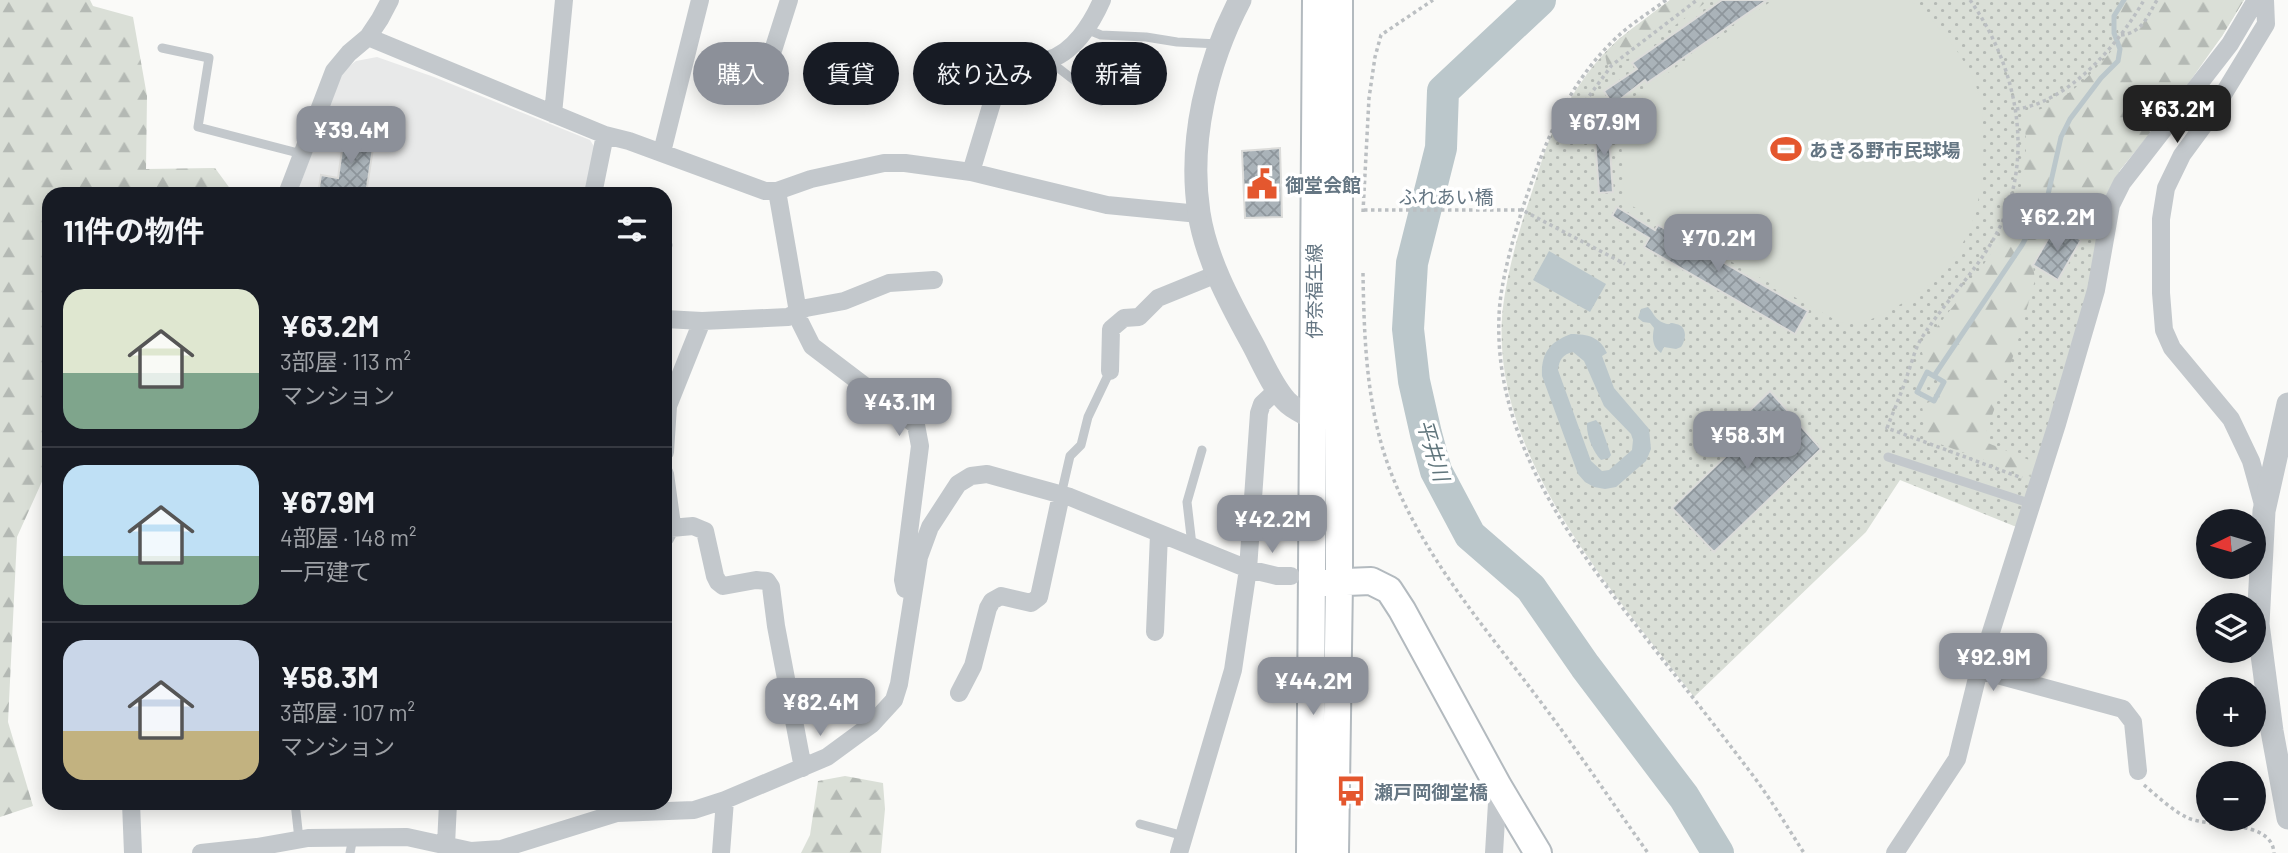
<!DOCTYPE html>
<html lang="ja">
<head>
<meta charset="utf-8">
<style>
  body { margin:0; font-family:Barlow,"Noto Sans JP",sans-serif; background:#20242c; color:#f1f3f6; height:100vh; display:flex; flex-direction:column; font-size:26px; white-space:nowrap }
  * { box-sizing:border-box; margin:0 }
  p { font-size:23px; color:#9ea1a6 }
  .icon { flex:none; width:38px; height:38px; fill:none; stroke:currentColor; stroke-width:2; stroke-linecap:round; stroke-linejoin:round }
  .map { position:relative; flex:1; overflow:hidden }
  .sheet { position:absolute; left:42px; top:187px; width:630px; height:623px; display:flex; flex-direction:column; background:#171b24; border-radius:21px; box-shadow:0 4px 18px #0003 }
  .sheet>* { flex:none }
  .banner { position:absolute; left:693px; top:42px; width:665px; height:63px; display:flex; gap:14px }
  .needle { width:46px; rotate:265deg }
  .tools { position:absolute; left:2196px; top:509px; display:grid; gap:14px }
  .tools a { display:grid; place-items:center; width:70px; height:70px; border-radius:50%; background:#171b24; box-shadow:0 4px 18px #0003; font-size:35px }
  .price { position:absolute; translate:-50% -60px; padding:0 16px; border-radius:14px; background:#8c9099; color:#fff; font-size:23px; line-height:46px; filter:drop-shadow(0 2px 4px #0008) }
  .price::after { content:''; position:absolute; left:50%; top:42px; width:21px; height:16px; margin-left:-10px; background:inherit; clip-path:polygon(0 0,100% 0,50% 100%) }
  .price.current { background:#222; color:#fff }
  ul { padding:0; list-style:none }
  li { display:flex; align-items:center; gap:21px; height:175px; padding:0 21px }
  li+li { border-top:2px solid #363941 }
  li span { display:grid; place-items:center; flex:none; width:196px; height:140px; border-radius:21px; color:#555 }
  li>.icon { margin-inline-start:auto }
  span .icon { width:84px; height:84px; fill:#fffc; stroke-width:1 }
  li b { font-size:30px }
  h2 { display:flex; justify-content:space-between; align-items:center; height:84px; padding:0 21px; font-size:30px }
  .chip { padding:0 24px; border-radius:32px; background:#171b24; box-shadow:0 4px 18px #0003; font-size:24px; line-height:63px }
  .chip.current { background:#8c9099; color:#fff }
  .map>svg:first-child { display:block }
  .built { fill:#e8e9e9 }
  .grass { fill:url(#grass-dots) }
  .forest { fill:url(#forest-firs) }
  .pitch { fill:#dadfd7 }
  .water { fill:#bbc7cb; fill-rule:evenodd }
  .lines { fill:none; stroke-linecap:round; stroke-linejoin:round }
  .stream { stroke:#bbc7cb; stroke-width:5 }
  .river { stroke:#bbc7cb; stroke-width:32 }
  .building { fill:url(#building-cross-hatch); stroke:#dcdcda; stroke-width:2 }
  .secondary-casing { stroke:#b3babf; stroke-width:30 }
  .path { stroke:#bbbfc2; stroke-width:3.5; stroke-dasharray:3.5 3.5; stroke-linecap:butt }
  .service { stroke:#c3c8cc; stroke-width:9 }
  .minor { stroke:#c3c8cc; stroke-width:18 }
  .tertiary { stroke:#c3c8cc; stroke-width:23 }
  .secondary { stroke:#fff; stroke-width:26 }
  .labels { text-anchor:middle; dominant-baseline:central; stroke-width:7; stroke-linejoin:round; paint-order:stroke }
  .poi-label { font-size:19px; font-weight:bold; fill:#657683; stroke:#fff; text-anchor:start }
  .street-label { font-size:19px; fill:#657683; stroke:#fff }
  .water-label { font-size:21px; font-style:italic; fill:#60757c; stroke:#fff }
</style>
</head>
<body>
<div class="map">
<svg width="2288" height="853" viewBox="0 0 2288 853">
  <defs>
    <pattern id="grass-dots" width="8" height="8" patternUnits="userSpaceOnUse" patternTransform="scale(1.75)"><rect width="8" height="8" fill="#dadfd7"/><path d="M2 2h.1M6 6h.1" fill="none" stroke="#b4b9b4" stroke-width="1.8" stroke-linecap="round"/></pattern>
    <pattern id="forest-firs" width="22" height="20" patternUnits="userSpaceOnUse" patternTransform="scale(1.75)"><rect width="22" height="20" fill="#dadfd7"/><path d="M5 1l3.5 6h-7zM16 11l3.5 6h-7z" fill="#b4b9b4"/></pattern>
    <pattern id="building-cross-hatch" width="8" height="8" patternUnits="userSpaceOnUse" patternTransform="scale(1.75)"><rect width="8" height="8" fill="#aab3b9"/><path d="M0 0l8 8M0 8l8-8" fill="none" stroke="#8e969c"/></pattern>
  </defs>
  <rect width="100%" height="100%" fill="#fafaf8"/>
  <path class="built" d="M 377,57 L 434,77 L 590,140 L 595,148 L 585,194 L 297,194 L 337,79 L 344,70 L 356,61 Z"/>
  <path class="grass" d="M 1670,0 L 2244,0 L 2222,36 L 2120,170 L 2103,200 L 2086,302 L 2019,528 L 1900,480 L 1866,532 L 1694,697 C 1613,591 1493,460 1502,317 C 1505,281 1518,232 1530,198 C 1537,177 1543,154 1552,133 C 1568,100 1591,63 1619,39 C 1636,25 1653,13 1670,0 Z"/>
  <path class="forest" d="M 0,0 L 90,0 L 93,6 L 133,17 L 147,96 L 146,169 L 215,168 L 234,194 L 49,194 L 49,466 L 17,537 L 8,722 L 33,806 L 0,817 Z
    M 1670,0 L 1709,0 L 1631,58 L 1607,65 L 1605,54 L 1618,40 Z
    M 2127,0 L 2244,0 L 2222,36 L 2171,108 L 2120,170 L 2103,200 L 2098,226 L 2081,240 L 2056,225 L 2033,265 L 2035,280 L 2015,351 L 1983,441 L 2039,464 L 2034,478 L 1926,439 L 1922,404 L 1934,401 L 1944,382 L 1927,372 L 1921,348 C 1974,277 2041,210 2023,114 C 2065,107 2094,71 2121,40 C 2114,24 2119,14 2127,0 Z
    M 845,776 L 883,783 L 885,809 L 881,853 L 801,853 L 810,835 L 818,781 Z"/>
  <path class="pitch" d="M 1773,0 L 1908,0 C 1922,7 1932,21 1943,33 C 1960,53 1978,80 1982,108 C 1984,116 1982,126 1983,134 C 1985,181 1978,228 1948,266 C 1933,284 1914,297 1894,308 C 1876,318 1858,327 1839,322 L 1625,202 L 1619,107 Z"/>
  <path class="water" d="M 1549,251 L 1606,284 L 1590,312 L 1533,280 Z
    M 1648,307 C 1654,313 1655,320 1664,323 C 1675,327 1665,321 1676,324 C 1688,326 1686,340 1681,347 L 1676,349 L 1664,347 L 1661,353 C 1652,347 1652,337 1654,328 L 1650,323 L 1643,322 L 1638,318 L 1641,309 Z
    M 1571,334 C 1588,334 1600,337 1607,353 L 1602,356 L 1614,388 L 1649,429 L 1651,449 L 1646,461 L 1616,487 L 1605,489 L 1594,487 L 1585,482 L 1578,474 L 1542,376 C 1541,354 1549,342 1571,334 ZM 1573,352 L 1584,361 L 1604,406 L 1631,434 L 1633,440 L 1632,450 L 1609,470 L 1602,471 L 1591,461 L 1558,370 C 1559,360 1563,354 1573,352 Z
    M 1596,420 L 1601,426 L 1611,455 L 1609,458 L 1601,460 C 1593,452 1586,435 1587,423 Z"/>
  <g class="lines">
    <path class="stream" d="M 1927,372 L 1944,382 L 1934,401 L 1917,392 Z
      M 1934,376 L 2022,245 L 2047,199 L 2061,137 L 2070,119 L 2101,78 L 2118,61 L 2120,49 L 2114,33 L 2114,16 L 2124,0"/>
    <path class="river" d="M 1540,0 L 1443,91 L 1441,148 L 1412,263 L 1408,329 L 1414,381 L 1426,434 L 1436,471 L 1470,535 L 1531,588 L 1585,666 L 1684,797 L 1718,853"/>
  </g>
  <path class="building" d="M 1722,0 L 1767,0 L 1647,83 L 1645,80 L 1613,105 L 1604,91 L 1637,69 L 1632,63 Z
    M 1608,123 L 1613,192 L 1599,193 L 1594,124 Z
    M 345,130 L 375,135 L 366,194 L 318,194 L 321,175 L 338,178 Z
    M 1280,148 L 1282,217 L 1245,218 L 1242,151 Z
    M 1617,207 L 1655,230 L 1658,225 L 1808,311 L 1795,334 L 1644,247 L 1649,238 L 1612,216 Z
    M 2056,225 L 2081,240 L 2058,280 L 2033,265 Z
    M 1770,391 L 1821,449 L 1714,552 L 1672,508 L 1725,457 L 1714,445 Z"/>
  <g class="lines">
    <g class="secondary-casing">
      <path id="secondary" d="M 1321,583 L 1371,581 L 1389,590 L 1402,610 L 1498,786 L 1538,853
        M 1310,853 L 1316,0
        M 1335,853 L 1339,582 L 1339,0"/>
    </g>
    <path class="path" d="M 1666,0 C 1649,13 1630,24 1615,39 C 1568,84 1547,138 1526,198 C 1515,231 1500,282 1499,316 C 1494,431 1562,529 1628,615 C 1668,667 1709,717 1748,769 C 1769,796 1786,825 1804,853
      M 1970,0 C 2019,69 2037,164 1993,240 C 1973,275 1943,304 1921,339 C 1915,349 1912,362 1908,373 C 1902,392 1894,410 1887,428 L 2022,478
      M 2121,35 C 2142,33 2147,17 2157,0
      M 1581,107 L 1612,65 L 1697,0
      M 2016,109 C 2068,103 2119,44 2144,0
      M 1364,210 L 1522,210 L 1625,264
      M 1363,212 L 1369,98 L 1375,57 L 1381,35 L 1433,0
      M 1363,273 C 1364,334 1366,397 1385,456 C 1415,547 1481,622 1537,697 C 1576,748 1611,801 1648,853
      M 2144,785 C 2157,796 2173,811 2188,818 C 2211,828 2272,819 2274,853"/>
    <path class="service" d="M 1086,29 L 1101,35 L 1146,37 L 1177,42 L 1219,44
      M 162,48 L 209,58 L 198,127 L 302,154
      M 1048,60 L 1101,101
      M 665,258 L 668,245
      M 1888,457 L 2032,504
      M 1061,495 L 1070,456 L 1081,445 L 1088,417 L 1110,371
      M 1192,545 L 1187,502 L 1202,450
      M 295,803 L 299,839
      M 1140,824 L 1184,836
      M 350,853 L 353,837"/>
    <path class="minor" d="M 368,37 L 605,135 L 629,141 L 765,191 L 777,191 L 811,179 L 884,163 L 905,163 L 971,172 L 1107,205 L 1199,214
      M 762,85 L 789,0
      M 553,114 L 564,0
      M 662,152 L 700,0
      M 971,172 L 1001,73 C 1024,49 1023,66 1047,60 C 1073,54 1092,23 1102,0
      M 287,194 L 334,71 L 349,53 L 368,37 L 380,19 L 390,0
      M 593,194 L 605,135
      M 665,319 L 702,321
      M 1110,371 L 1111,329 L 1124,318 L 1139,317 L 1158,298 L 1217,274
      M 665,452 L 668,406 L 702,321 L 788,317 L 798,312 L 777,191
      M 665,474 L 672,525 L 665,538
      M 2264,508 L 2251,461 L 2231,419 L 2172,348 L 2164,330 L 2161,293 L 2161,219 L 2166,188 L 2182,155 L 2207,121 L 2266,24 L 2265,0
      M 671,528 L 693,526 L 705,531 L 715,576 L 718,582 L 723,586 L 756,580 L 767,581 L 771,587 L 776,626 L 803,768
      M 905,589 L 903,580 L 920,446 L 916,425 L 812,346 L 799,320 L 798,312 L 806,308 L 844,301 L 889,283 L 934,280
      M 1155,632 L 1159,534
      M 1979,670 L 2123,709 L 2133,722 L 2138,771
      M 959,693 L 973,666 L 988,608 L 992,601 L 1001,596 L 1031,603 L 1039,597 L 1061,495
      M 131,803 L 133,853
      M 446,845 L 448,803
      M 201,853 L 257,847 L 308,838 L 407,837 L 471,851 L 501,849 L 617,813 L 694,810 L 725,800 L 827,757 L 872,724 L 894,700 L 899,684 L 919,557 L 930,527 L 958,484 L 971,476 L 987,474 L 1070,497 L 1248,569 L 1277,576 L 1291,576
      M 721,853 L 725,800
      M 1179,853 L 1233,670 L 1248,569 L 1259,413 L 1262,404 L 1278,389
      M 1494,853 L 1498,786
      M 1895,853 L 1957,759 L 1979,670 L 2057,424 L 2096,290 L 2111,205 L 2122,183 L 2230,44 L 2256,0"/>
    <path class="tertiary" d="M 1240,0 C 1207,63 1188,141 1199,213 C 1206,258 1229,301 1251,341 C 1261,359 1272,386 1286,401 C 1293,409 1305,413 1313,418
      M 2288,404 L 2264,511 L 2258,624 L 2272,731 L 2288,818"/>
    <use href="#secondary" class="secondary"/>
  </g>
  <defs>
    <g id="stadium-bare" transform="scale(2.415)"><path d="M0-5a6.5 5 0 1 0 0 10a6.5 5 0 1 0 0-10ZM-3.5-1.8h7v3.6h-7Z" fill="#e4572e" stroke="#fff" stroke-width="2.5" paint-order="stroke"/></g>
    <g id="civic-bare" transform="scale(2.415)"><path d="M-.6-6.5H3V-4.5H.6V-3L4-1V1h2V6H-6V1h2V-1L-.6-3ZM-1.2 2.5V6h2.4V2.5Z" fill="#e4572e" stroke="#fff" stroke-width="2.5" paint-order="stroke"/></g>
    <g id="bus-bare" transform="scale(2.415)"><path d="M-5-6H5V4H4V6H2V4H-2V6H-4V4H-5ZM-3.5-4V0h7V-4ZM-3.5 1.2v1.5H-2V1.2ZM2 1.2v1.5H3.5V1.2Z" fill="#e4572e" stroke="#fff" stroke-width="2.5" paint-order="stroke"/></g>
  </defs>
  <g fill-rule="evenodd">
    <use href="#stadium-bare" x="1786" y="149"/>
    <use href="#civic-bare" x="1262" y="184"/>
    <use href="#bus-bare" x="1351" y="791"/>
  </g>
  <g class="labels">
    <g class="poi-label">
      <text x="1809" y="149">あきる野市民球場</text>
      <text x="1285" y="184">御堂会館</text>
      <text x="1374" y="791">瀬戸岡御堂橋</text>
    </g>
    <g class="street-label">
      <text x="1446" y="196">ふれあい橋</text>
      <text transform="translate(1313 291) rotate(-90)">伊奈福生線</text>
    </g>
    <g class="water-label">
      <text transform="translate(1434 450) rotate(73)">平井川</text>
    </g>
  </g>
</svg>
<div class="tools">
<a><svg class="needle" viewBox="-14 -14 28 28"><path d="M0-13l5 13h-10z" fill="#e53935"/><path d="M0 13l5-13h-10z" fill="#9ea1a6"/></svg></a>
<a><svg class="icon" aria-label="layers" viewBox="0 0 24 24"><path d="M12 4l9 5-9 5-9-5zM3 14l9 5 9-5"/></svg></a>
<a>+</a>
<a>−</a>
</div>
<b class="price current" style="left:2177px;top:145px">¥63.2M</b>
<b class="price" style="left:1604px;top:158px">¥67.9M</b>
<b class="price" style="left:351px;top:166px">¥39.4M</b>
<b class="price" style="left:2057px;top:253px">¥62.2M</b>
<b class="price" style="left:1718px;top:274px">¥70.2M</b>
<b class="price" style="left:899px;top:438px">¥43.1M</b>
<b class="price" style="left:1747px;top:471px">¥58.3M</b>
<b class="price" style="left:1272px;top:555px">¥42.2M</b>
<b class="price" style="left:1993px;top:693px">¥92.9M</b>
<b class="price" style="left:1313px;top:717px">¥44.2M</b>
<b class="price" style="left:820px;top:738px">¥82.4M</b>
<div class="banner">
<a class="chip current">購入</a>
<a class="chip">賃貸</a>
<a class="chip">絞り込み</a>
<a class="chip">新着</a>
</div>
<section class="sheet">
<h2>11件の物件<svg class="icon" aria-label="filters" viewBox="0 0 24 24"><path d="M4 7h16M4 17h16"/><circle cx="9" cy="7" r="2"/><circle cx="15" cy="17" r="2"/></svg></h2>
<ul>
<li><span style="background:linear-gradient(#dfe7d0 60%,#7fa58c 0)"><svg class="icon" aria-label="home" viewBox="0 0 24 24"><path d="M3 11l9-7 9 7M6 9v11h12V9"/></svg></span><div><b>¥63.2M</b><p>3部屋 · 113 m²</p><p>マンション</p></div></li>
<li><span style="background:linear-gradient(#bfe0f5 65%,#7fa58c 0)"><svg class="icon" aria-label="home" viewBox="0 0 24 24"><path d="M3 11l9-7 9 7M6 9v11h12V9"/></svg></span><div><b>¥67.9M</b><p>4部屋 · 148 m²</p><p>一戸建て</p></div></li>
<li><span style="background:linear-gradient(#c9d6e8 65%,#c2b280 0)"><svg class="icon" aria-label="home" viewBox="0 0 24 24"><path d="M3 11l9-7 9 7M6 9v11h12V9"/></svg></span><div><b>¥58.3M</b><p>3部屋 · 107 m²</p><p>マンション</p></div></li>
</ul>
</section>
</div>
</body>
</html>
